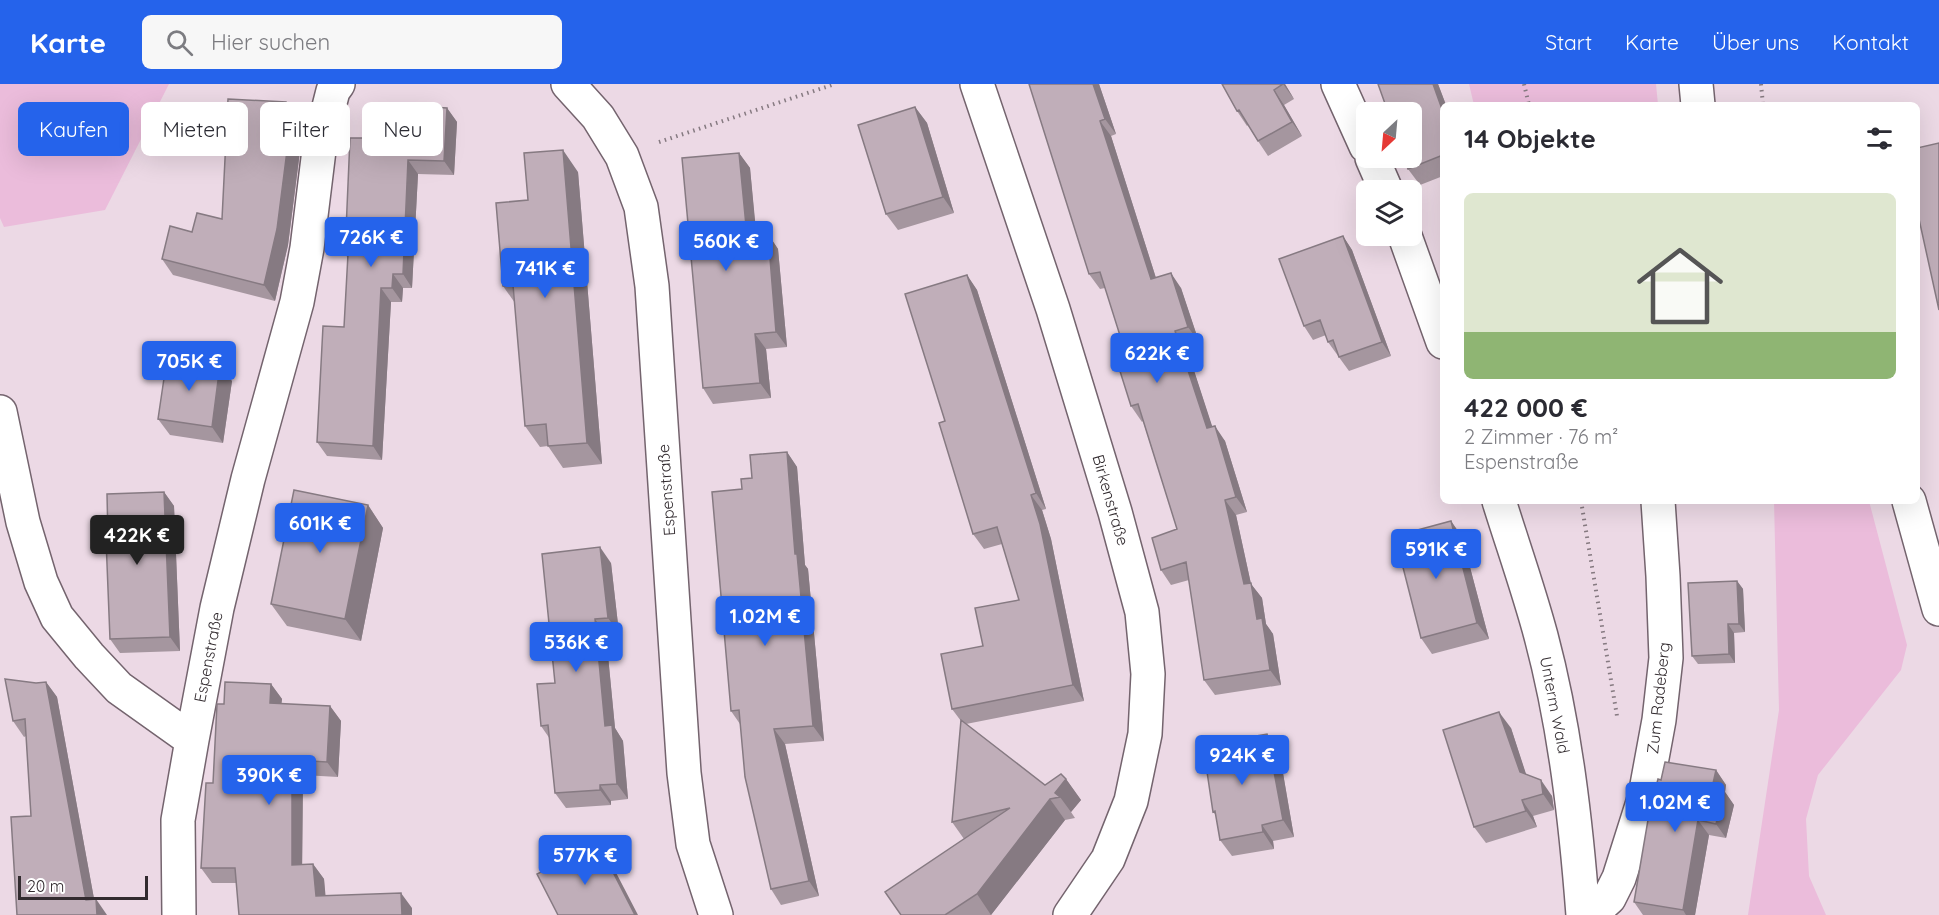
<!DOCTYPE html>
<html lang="de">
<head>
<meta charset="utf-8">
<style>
  body { margin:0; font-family:Quicksand,sans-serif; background:#f7f7f7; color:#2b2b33; height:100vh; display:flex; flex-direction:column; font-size:22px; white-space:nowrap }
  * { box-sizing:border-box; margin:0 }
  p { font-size:20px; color:#7c7c81 }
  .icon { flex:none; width:33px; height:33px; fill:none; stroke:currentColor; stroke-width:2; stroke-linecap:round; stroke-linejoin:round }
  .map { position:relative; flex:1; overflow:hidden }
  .panel { position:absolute; left:1440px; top:18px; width:480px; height:402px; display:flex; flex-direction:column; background:#fff; border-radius:9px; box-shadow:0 6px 24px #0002 }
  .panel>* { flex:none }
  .top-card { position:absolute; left:18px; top:18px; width:570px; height:54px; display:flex; gap:12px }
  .needle { width:39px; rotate:206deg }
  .controls { position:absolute; left:1356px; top:18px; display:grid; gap:12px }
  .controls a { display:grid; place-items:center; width:66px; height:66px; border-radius:9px; background:#fff; box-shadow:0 6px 24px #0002; font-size:30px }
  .scale { position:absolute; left:18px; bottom:15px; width:130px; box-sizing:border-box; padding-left:6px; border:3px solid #322b2f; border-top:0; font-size:16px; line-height:21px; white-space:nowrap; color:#322b2f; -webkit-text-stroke:4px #fff; paint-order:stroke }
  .price { position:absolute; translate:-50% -51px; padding:0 14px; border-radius:6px; background:#2563eb; color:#fff; font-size:20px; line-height:39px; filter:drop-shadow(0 2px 3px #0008) }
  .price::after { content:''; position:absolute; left:50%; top:36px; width:18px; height:14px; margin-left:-9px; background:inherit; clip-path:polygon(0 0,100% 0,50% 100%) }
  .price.selected { background:#222; color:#fff }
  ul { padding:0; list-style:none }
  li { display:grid; align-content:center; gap:12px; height:318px; padding:0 24px }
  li+li { border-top:2px solid #e1e1e2 }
  li span { display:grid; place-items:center; height:186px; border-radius:9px; color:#555 }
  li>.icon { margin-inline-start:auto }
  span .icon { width:108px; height:108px; fill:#fffc; stroke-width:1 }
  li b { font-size:26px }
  h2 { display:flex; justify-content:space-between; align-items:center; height:72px; padding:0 24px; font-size:26px }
  .tag { padding:0 21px; border-radius:9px; background:#fff; box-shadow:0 6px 24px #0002; font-size:21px; line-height:54px }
  .tag.selected { background:#2563eb; color:#fff }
  header { display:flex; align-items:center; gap:36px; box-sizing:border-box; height:84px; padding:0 30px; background:#2563eb; color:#fff }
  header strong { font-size:28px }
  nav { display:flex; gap:33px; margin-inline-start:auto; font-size:21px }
  .search { width:420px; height:54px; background:#f7f7f7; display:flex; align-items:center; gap:15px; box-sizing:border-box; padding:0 21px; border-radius:9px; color:#7c7c81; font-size:22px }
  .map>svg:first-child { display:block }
  .green { fill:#ebbcdb }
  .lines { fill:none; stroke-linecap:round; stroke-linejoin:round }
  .minor-casing { stroke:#74646e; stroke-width:36 }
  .path { stroke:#867a81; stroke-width:4; stroke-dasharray:1.5 4.5; stroke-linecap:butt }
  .minor { stroke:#fff; stroke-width:33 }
  .wall { fill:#a5969f }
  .shaded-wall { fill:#867a82 }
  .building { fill:#c0aeb9; stroke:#867a82; stroke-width:1.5 }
  .labels { text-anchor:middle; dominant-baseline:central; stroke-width:4.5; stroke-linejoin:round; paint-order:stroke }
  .street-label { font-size:16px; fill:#322b2f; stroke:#fff }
</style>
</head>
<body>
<header>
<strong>Karte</strong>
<div class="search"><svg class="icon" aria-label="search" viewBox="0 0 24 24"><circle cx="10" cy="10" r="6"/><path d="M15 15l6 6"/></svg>Hier suchen</div>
<nav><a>Start</a><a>Karte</a><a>Über uns</a><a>Kontakt</a></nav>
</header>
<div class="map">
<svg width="1939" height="831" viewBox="0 0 1939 831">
  <rect width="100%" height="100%" fill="#ecd9e5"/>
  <path class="green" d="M 0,0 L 169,0 L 105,126 L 4,143 L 0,134 Z
    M 1469,0 L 1656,0 L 1658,21 L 1474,21 Z
    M 1774,417 L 1869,417 L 1907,561 L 1901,586 L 1818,691 L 1806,735 L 1809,792 L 1826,831 L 1748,831 L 1779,626 Z"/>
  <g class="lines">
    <g class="minor-casing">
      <path id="minor" d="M 568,0 L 598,33 L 622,72 L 641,123 L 652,202 L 684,689 L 693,760 L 716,831
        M 977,0 L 1053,225 L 1115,428 L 1142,528 L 1148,590 L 1145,650 L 1131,717 L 1108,775 L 1070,831
        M 1338,0 L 1366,62
        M 1696,0 L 1698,21
        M 1372,74 L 1386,106
        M 1405,152 L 1443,258
        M 0,328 L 23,438 L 41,498 L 57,533 L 89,572 L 119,604 L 192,656
        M 1499,417 C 1513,462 1529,507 1541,552 C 1565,642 1576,738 1583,831
        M 1909,417 L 1939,525
        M 179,831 L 178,736 L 192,656 L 217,524 L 248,395 L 297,218 L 307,164 L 320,58 L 333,7 L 338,0
        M 1590,831 L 1609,814 L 1619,794 L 1645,712 L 1659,636 L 1666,574 L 1663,492 L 1658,417"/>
    </g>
    <path class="path" d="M 1524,0 L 1529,21
      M 1761,0 L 1763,21
      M 659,58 L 835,0
      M 1581,417 L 1617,632"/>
    <use href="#minor" class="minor"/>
  </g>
  <path class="wall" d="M 1029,0 L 1099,0 L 1116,50 L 1111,52 L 1156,194 L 1181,204 L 1199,258 L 1186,262 L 1212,343 L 1225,357 L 1247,428 L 1236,431 L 1251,500 L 1262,514 L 1266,540 L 1273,550 L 1281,601 L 1215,611 L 1204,596 L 1189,496 L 1171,501 L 1161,486 L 1177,445 L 1143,337 L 1142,338 L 1131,322 L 1123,261 L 1105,204 L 1100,205 L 1089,190 Z
    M 1222,0 L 1285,0 L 1294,15 L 1284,21 L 1302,52 L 1268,72 L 1258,57 L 1248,41 L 1247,42 L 1237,27 Z
    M 1378,0 L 1438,0 L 1446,21 L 1443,21 L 1443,92 L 1420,101 L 1408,85 Z
    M 286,18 L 297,34 L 297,63 L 300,67 L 288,161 L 275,217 L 173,191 L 162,175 L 192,148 L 222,135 Z
    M 915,23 L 927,39 L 954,129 L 898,146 L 886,130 Z
    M 447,24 L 457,38 L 454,91 L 418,90 L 412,204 L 403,204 L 402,218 L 391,218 L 382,376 L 327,372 L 317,358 L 344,243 L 348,174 L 345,170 L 393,54 Z
    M 739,69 L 750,84 L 756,151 L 768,150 L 778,165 L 787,263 L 766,265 L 771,314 L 713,320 L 703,304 Z
    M 578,88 L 602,380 L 563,384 L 548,362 L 540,363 L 525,342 L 515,219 L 503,202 L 528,116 Z
    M 1343,152 L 1352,166 L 1391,272 L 1349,287 L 1328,258 L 1326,251 L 1313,256 L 1304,242 Z
    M 967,191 L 977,206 L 1046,425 L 1042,426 L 1051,455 L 1084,617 L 966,640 L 1045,701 L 1066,695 L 1081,716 L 1071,728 L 1075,734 L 1065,736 L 991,831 L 901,831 L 964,755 L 952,738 L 961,637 L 952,625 L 983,562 L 1019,516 L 1002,460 L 984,465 L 973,450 L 945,337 Z
    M 232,297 L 223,359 L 170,351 L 158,335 Z
    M 787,368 L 797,383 L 805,481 L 808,485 L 824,657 L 785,660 L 819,812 L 781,821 L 771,805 L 740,640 L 731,627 L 752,394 Z
    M 164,408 L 174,422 L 180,567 L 120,569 L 110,555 L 108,455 Z
    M 368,421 L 383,444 L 361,557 L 287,542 L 271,520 Z
    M 1451,437 L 1462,453 L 1489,555 L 1432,570 L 1421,554 Z
    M 611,479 L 619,549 L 606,551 L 615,644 L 623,657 L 628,715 L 611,717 L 611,721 L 566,724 L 555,709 L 550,655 L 541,642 L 555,599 Z
    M 1737,497 L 1743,505 L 1745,548 L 1734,549 L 1735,579 L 1698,580 L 1692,572 Z
    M 46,598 L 57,613 L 97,831 L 31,732 L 26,652 L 24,653 L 13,637 L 36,599 Z
    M 271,600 L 282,615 L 281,620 L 330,622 L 341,637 L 338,693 L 303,691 L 302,781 L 313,780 L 324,795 L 325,812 L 412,824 L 236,799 L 212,799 L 201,784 L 224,620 Z
    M 1511,644 L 1526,691 L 1552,712 L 1554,726 L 1533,732 L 1537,743 L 1486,759 L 1474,743 Z
    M 1279,666 L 1294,753 L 1273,757 L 1274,765 L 1232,772 L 1220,756 L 1216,731 L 1213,728 Z
    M 1716,686 L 1726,701 L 1725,708 L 1734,721 L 1726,754 L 1709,751 L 1695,831 L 1643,831 L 1634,818 L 1661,696 Z"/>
  <path class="shaded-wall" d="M 1093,0 L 1099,0 L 1116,50 L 1105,35 Z
    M 1283,0 L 1285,0 L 1294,15 Z
    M 1433,0 L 1438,0 L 1446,21 L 1443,21 L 1443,28 Z
    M 1274,6 L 1284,21 L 1302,52 L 1292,38 Z
    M 286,18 L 297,34 L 297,63 L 300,67 L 288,161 L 275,217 L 264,201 L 286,51 Z
    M 915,23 L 927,39 L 954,129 L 943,113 Z
    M 447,24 L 457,38 L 454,91 L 444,77 Z
    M 1100,37 L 1111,52 L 1161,210 L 1151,195 Z
    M 563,66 L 578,88 L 602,380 L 587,359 Z
    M 739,69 L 750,84 L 758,167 L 747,152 Z
    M 408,76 L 418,90 L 412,204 L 403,190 Z
    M 768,150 L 778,165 L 787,263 L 776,248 Z
    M 1343,152 L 1352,166 L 1391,272 L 1382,258 Z
    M 1171,189 L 1181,204 L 1199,258 L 1188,243 Z
    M 393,190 L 403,204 L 402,218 L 392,204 Z
    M 967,191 L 977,206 L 1046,425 L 1036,409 Z
    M 381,204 L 391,218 L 382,376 L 373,362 Z
    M 1175,247 L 1186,262 L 1218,360 L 1207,344 Z
    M 755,250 L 766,265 L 771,314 L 760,299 Z
    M 220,281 L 232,297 L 223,359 L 212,343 Z
    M 1215,342 L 1225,357 L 1247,428 L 1236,413 Z
    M 787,368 L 797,383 L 805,481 L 808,485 L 824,657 L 813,642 L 795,470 Z
    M 164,408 L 174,422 L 180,567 L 170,553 Z
    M 1031,411 L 1042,426 L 1051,455 L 1084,617 L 1073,601 Z
    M 1225,416 L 1236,431 L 1251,500 L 1262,514 L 1266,540 L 1273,550 L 1281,601 L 1270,586 L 1244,500 Z
    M 368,421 L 383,444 L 361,557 L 345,535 Z
    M 1451,437 L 1462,453 L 1489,555 L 1477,539 Z
    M 600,463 L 611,479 L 619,549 L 608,534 Z
    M 1737,497 L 1743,505 L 1745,548 L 1739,540 Z
    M 595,535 L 606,551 L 615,644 L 623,657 L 628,715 L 617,700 L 605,642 Z
    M 1728,540 L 1734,549 L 1735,579 L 1729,570 Z
    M 46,598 L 57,613 L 97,831 L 86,816 Z
    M 271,600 L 282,615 L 280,634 L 270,619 Z
    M 330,622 L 341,637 L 338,693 L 327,678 Z
    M 1499,628 L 1511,644 L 1531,705 L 1520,688 Z
    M 774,645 L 785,660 L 819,812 L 809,797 Z
    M 1267,650 L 1279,666 L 1294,753 L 1283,736 Z
    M 292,676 L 303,691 L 302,796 L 292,781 Z
    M 1716,686 L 1726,701 L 1725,708 L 1734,721 L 1726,754 L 1716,740 L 1712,704 Z
    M 1066,695 L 1081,716 L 1071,728 L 1060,713 L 1055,709 Z
    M 1541,696 L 1552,712 L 1554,726 L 1543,710 Z
    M 600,701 L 611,717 L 611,721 L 600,706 Z
    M 1050,715 L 1065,736 L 991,831 L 977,810 Z
    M 1522,716 L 1533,732 L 1537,743 L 1526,727 Z
    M 1698,736 L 1709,751 L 1695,831 L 1686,831 L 1683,826 Z
    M 1262,741 L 1273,757 L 1274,765 L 1263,748 Z
    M 598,759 L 609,775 L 638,831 L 635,831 Z
    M 313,780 L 324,795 L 327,827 L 316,812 Z
    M 401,809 L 412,824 L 412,831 L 402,831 Z
    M 96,815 L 107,831 L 97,831 Z"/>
  <path class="building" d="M 1029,0 L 1093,0 L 1105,35 L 1100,37 L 1151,195 L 1171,189 L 1188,243 L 1175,247 L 1207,344 L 1215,342 L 1236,413 L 1225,416 L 1244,500 L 1251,499 L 1257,535 L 1262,534 L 1270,586 L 1204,596 L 1186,478 L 1161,486 L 1152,454 L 1177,445 L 1138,320 L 1131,322 L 1113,265 L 1123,261 L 1100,188 L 1089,190 Z
    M 1222,0 L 1283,0 L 1274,6 L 1292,38 L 1258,57 L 1239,26 L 1237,27 Z
    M 1378,0 L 1433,0 L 1443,28 L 1443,71 L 1408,85 L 1404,74 L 1412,74 L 1412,28 L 1388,28 Z
    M 228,15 L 286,18 L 286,51 L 289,51 L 277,145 L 264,201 L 162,175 L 170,142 L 192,148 L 197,129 L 222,135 Z
    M 395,21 L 447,24 L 444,77 L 408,76 L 403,190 L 393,190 L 392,204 L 381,204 L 373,362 L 317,358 L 323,242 L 344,243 L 348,170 L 345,170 L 350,54 L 393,54 Z
    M 915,23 L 943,113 L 886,130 L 858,41 Z
    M 1939,59 L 1939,226 L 1917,126 L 1917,64 Z
    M 563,66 L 587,359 L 548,362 L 546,340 L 525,342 L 513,201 L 503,202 L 496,119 L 528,116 L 524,69 Z
    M 739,69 L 747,152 L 768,150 L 776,248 L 755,250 L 760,299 L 703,304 L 682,74 Z
    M 1343,152 L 1382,258 L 1339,273 L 1333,256 L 1328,258 L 1320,236 L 1304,242 L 1279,175 Z
    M 967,191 L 1036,409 L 1031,411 L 1040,440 L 1073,601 L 952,625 L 941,570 L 983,562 L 975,524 L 1019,516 L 997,443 L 973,450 L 939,339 L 945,337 L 905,210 Z
    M 167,274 L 220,281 L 212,343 L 158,335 Z
    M 787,368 L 795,470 L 797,470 L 813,642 L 774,645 L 809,797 L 771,805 L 745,693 L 739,626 L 731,627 L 712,408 L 742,405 L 741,395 L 752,394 L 750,371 Z
    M 294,406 L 368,421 L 345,535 L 271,520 Z
    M 164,408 L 170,553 L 110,555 L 106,455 L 108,455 L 107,410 Z
    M 1451,437 L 1477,539 L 1421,554 L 1395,452 Z
    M 600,463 L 608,534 L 595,535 L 605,642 L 612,641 L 617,700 L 600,701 L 600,706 L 555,709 L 548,641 L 541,642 L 537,600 L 555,599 L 542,470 Z
    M 1737,497 L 1739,540 L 1728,540 L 1729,570 L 1692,572 L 1688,499 Z
    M 5,595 L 36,599 L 46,598 L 86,816 L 96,815 L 97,831 L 17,831 L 11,733 L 31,732 L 25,635 L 13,637 Z
    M 225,598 L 271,600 L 270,619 L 330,622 L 327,678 L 292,676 L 292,781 L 313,780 L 316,812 L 401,809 L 402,831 L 239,831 L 235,784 L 201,784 L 206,699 L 213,699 L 217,620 L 224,620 Z
    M 1499,628 L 1520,688 L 1541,696 L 1543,710 L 1522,716 L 1526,727 L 1474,743 L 1443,646 Z
    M 961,636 L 1045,701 L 1061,690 L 1066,695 L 1055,709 L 1060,713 L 1050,715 L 977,810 L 945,831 L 901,831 L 885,808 L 1010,724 L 952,738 Z
    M 1267,650 L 1283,736 L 1262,741 L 1263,748 L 1220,756 L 1215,727 L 1213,728 L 1203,661 Z
    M 1665,678 L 1716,686 L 1712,704 L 1724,706 L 1716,740 L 1698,736 L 1683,826 L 1634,818 L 1649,730 L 1658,695 L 1661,696 Z
    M 598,759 L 635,831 L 558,831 L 537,790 Z"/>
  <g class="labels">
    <g class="street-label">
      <text transform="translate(666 406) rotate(-94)">Espenstraße</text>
      <text transform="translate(1111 416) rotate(74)">Birkenstraße</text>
      <text transform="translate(208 573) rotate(-79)">Espenstraße</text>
      <text transform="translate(1658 614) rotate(-84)">Zum Radeberg</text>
      <text transform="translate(1555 621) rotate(79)">Unterm Wald</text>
    </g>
  </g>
</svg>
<div class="controls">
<a><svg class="needle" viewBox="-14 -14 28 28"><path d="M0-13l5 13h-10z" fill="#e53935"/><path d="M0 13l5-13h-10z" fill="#7c7c81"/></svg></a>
<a><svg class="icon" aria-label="layers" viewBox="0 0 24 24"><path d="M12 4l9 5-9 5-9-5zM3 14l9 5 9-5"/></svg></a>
</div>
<div class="scale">20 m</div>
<b class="price" style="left:371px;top:184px">726K €</b>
<b class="price" style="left:726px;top:188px">560K €</b>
<b class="price" style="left:545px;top:215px">741K €</b>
<b class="price" style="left:1157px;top:300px">622K €</b>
<b class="price" style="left:189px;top:308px">705K €</b>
<b class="price" style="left:320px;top:470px">601K €</b>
<b class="price selected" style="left:137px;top:482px">422K €</b>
<b class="price" style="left:1436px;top:496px">591K €</b>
<b class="price" style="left:765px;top:563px">1.02M €</b>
<b class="price" style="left:576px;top:589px">536K €</b>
<b class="price" style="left:1242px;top:702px">924K €</b>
<b class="price" style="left:269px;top:722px">390K €</b>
<b class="price" style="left:1675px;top:749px">1.02M €</b>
<b class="price" style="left:585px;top:802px">577K €</b>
<div class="top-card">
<a class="tag selected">Kaufen</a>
<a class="tag">Mieten</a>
<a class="tag">Filter</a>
<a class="tag">Neu</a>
</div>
<section class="panel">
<h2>14 Objekte<svg class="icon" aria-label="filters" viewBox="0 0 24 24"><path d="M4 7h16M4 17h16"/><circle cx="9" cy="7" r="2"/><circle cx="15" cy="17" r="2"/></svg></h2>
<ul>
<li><span style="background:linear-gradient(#dfe7d0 75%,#8fb573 0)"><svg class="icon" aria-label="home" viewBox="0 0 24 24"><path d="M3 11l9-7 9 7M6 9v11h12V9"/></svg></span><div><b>422 000 €</b><p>2 Zimmer · 76 m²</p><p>Espenstraße</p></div></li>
</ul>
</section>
</div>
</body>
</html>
